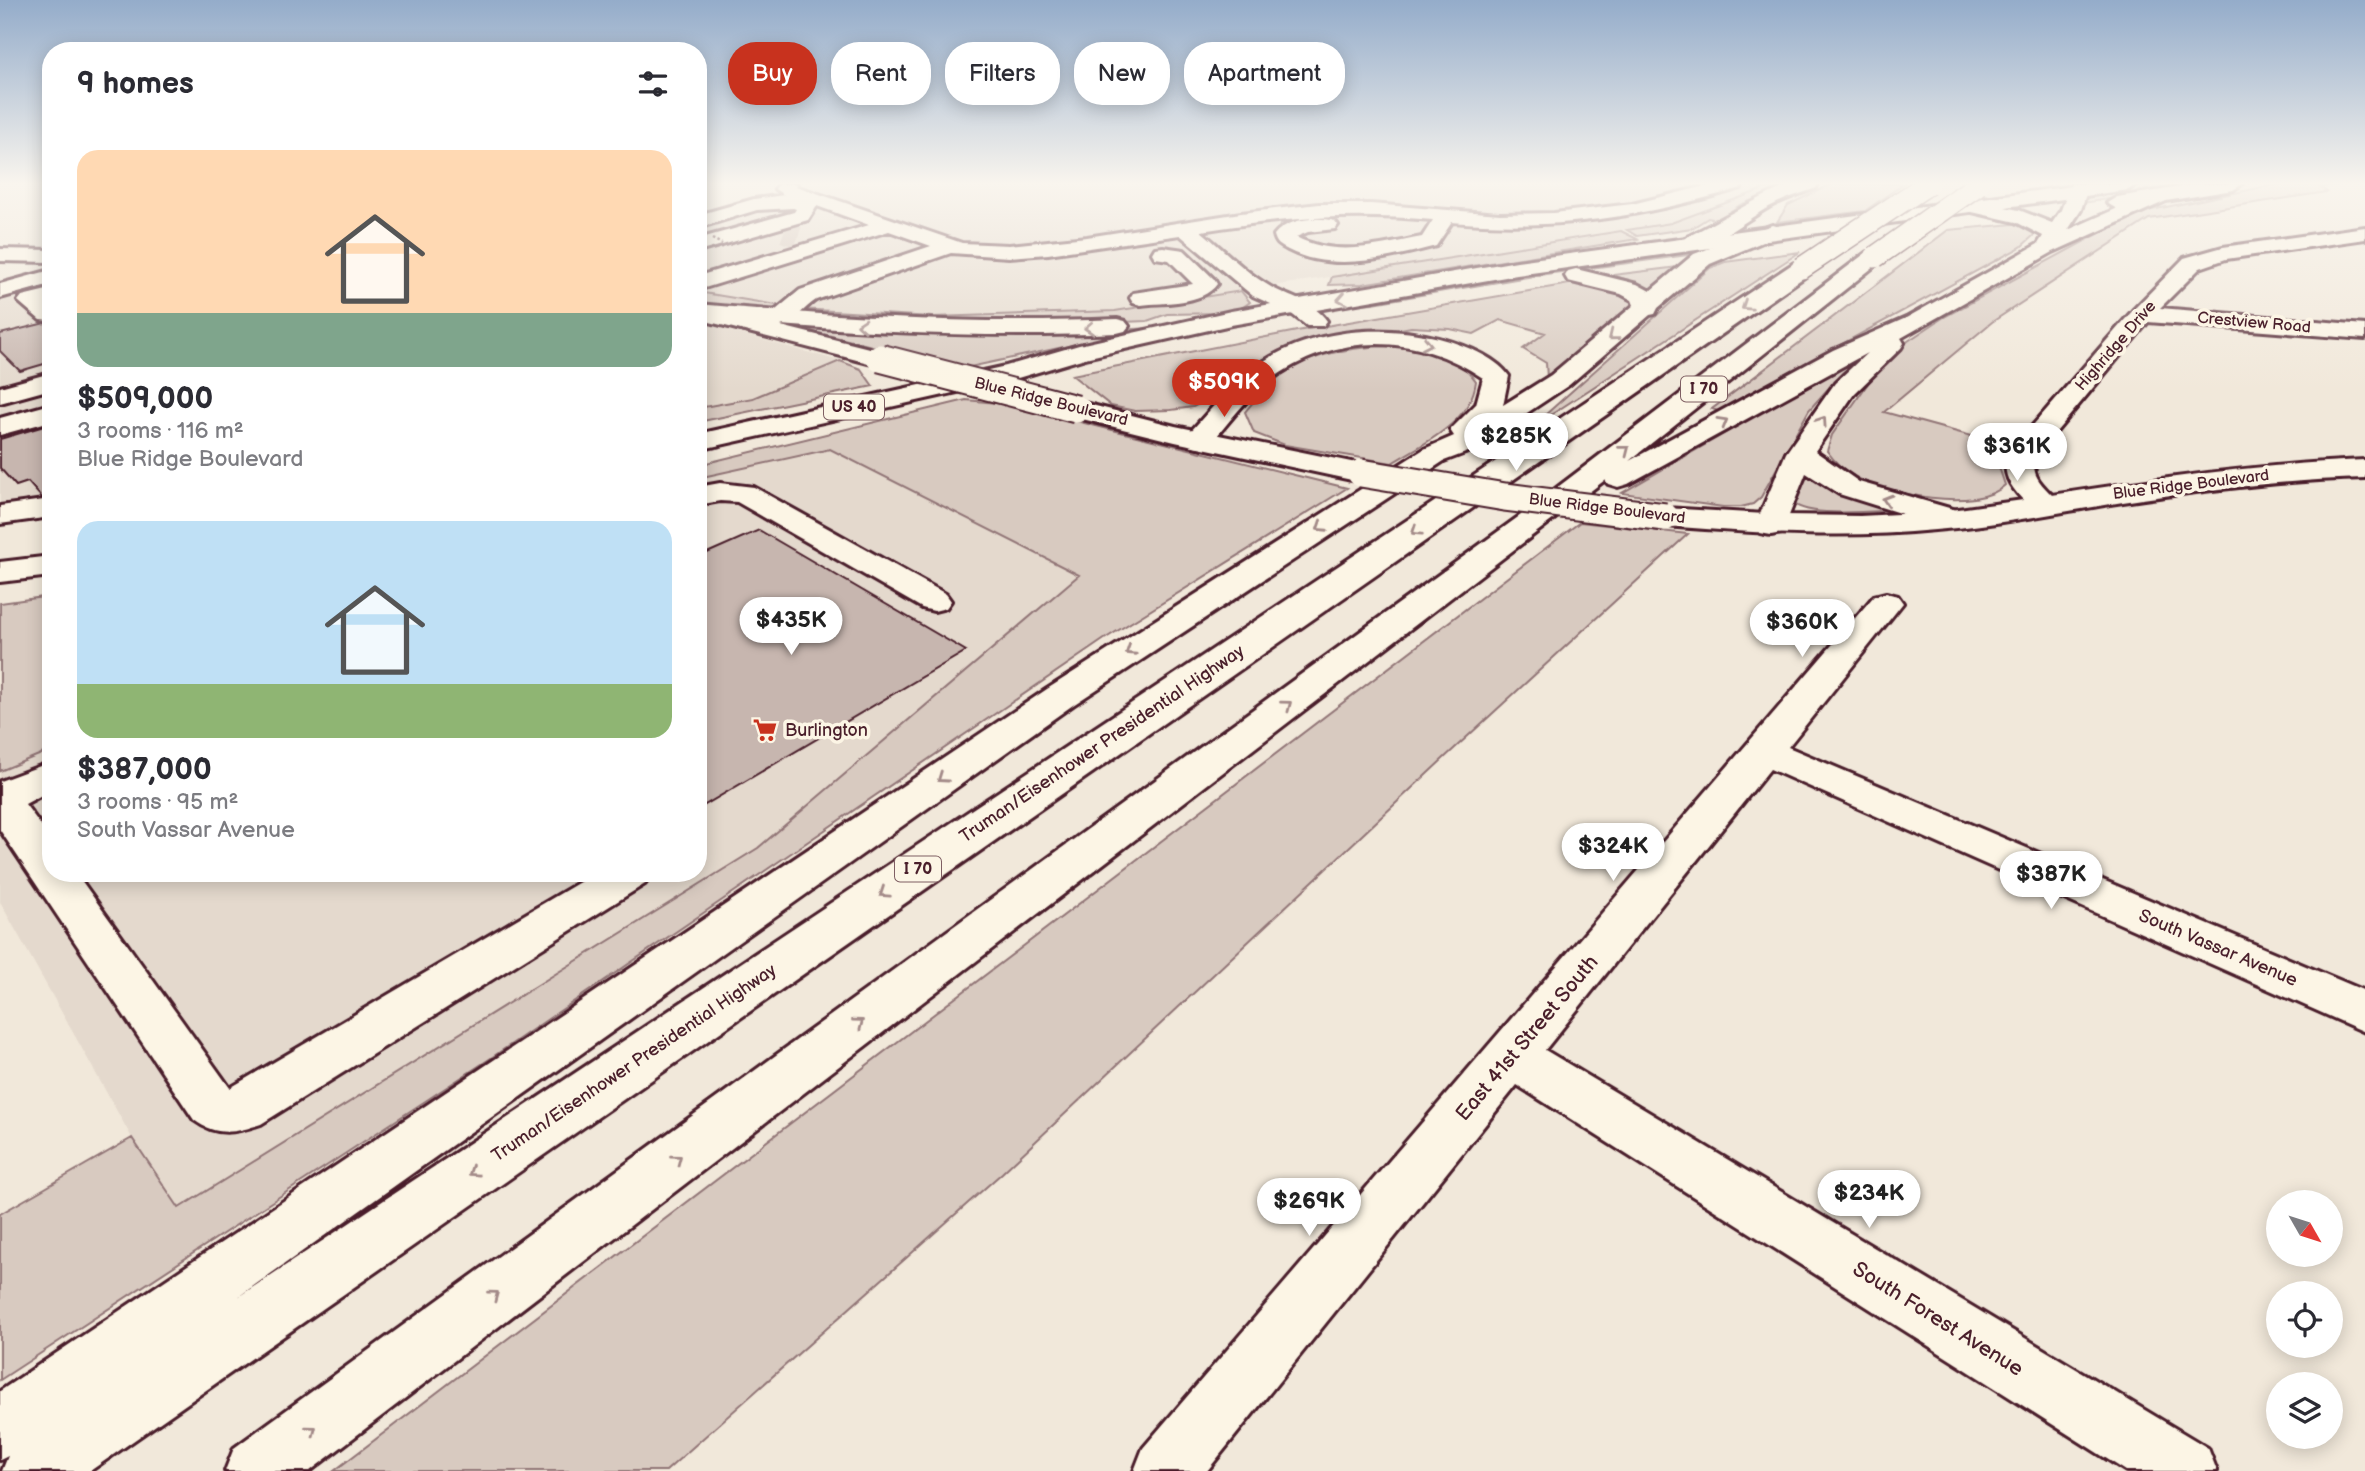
<!DOCTYPE html>
<html lang="en">
<head>
<meta charset="utf-8">
<style>
  body { margin:0; font-family:"Balsamiq Sans",sans-serif; background:#f2f2f3; color:#2b2b33; height:100vh; display:flex; flex-direction:column; font-size:26px; white-space:nowrap }
  * { box-sizing:border-box; margin:0 }
  p { font-size:23px; color:#7c7c81 }
  .icon { flex:none; width:38px; height:38px; fill:none; stroke:currentColor; stroke-width:2; stroke-linecap:round; stroke-linejoin:round }
  .map { position:relative; flex:1; overflow:hidden }
  .details { position:absolute; left:42px; top:42px; width:665px; height:840px; display:flex; flex-direction:column; background:#fff; border-radius:28px; box-shadow:0 4px 18px #0003 }
  .details>* { flex:none }
  .banner { position:absolute; left:728px; top:42px; width:665px; height:63px; display:flex; gap:14px }
  .needle { width:46px; rotate:129deg }
  .buttons { position:absolute; left:2266px; top:1190px; display:grid; gap:14px }
  .buttons a { display:grid; place-items:center; width:77px; height:77px; border-radius:50%; background:#fff; box-shadow:0 4px 18px #0003; font-size:35px }
  .price { position:absolute; translate:-50% -60px; padding:0 16px; border-radius:24px; background:#fff; color:#222; font-size:23px; line-height:46px; filter:drop-shadow(0 2px 4px #0008) }
  .price::after { content:''; position:absolute; left:50%; top:42px; width:21px; height:16px; margin-left:-10px; background:inherit; clip-path:polygon(0 0,100% 0,50% 100%) }
  .price.selected { background:#c8321e; color:#fff }
  ul { padding:0; list-style:none }
  li { display:grid; align-content:center; gap:14px; height:371px; padding:0 35px }
  li span { display:grid; place-items:center; height:217px; border-radius:21px; color:#555 }
  li>.icon { margin-inline-start:auto }
  span .icon { width:126px; height:126px; fill:#fffc; stroke-width:1 }
  li b { font-size:30px }
  h2 { display:flex; justify-content:space-between; align-items:center; height:84px; padding:0 35px; font-size:30px }
  .chip { padding:0 24px; border-radius:28px; background:#fff; box-shadow:0 4px 18px #0003; font-size:24px; line-height:63px }
  .chip.selected { background:#c8321e; color:#fff }
  .map>svg:first-child { display:block }
  .built { fill:#e4d9cd }
  .green { fill:#d8cac0; stroke:#917476; stroke-width:2 }
  .building { fill:#c7b6af; stroke:#4a1f2b; stroke-width:2 }
  .lines { fill:none; stroke-linecap:round; stroke-linejoin:round }
  .minor-tunnel { stroke:#d0c0b7; stroke-width:21; stroke-dasharray:21 10; stroke-linecap:butt }
  .minor-casing { stroke:#4a1f2b; stroke-width:6 }
  .major-casing { stroke:#4a1f2b; stroke-width:6 }
  .highway-casing { stroke:#4a1f2b; stroke-width:6 }
  .minor { fill:#fcf5e5; fill-rule:evenodd }
  .major { fill:#fcf5e5; fill-rule:evenodd }
  .highway { fill:#fcf5e5; fill-rule:evenodd }
  .minor-bridge-casing { stroke:#4a1f2b; stroke-width:31; stroke-linecap:butt }
  .highway-bridge-casing { stroke:#4a1f2b; stroke-width:24; stroke-linecap:butt }
  .path-bridge { stroke:#4a1f2b; stroke-width:2.5; stroke-dasharray:2.5 2.5; stroke-linecap:butt }
  .minor-bridge { stroke:#fcf5e5; stroke-width:27 }
  .highway-bridge { stroke:#fcf5e5; stroke-width:21 }
  .oneway { stroke:#a38a88 }
  .labels { text-anchor:middle; dominant-baseline:central; stroke-width:7; stroke-linejoin:round; paint-order:stroke }
  .far-street-label { font-size:16px; fill:#4a1f2b; stroke:#fcf5e5 }
  .shield { fill:#fcf5e5; stroke:#7f5f63; stroke-width:2 }
  .shield-label { font-size:16px; font-weight:bold; fill:#4a1f2b }
  .poi-label { font-size:18px; fill:#4a1f2b; stroke:#fcf5e5; text-anchor:start }
  .street-label { font-size:18px; fill:#4a1f2b; stroke:#fcf5e5 }
  .near-street-label { font-size:21px; fill:#4a1f2b; stroke:#fcf5e5 }
</style>
</head>
<body>
<div class="map">
<svg width="2365" height="1471" viewBox="0 0 2365 1471">
  <rect width="100%" height="100%" fill="#f1e8da"/>
  <filter id="ink" filterUnits="userSpaceOnUse"><feTurbulence type="fractalNoise" baseFrequency=".0143" numOctaves="2"/><feDisplacementMap in="SourceGraphic" scale="14" xChannelSelector="R" yChannelSelector="G"/><feConvolveMatrix kernelMatrix="1 2 1 2 8 2 1 2 1" color-interpolation-filters="sRGB"/></filter>
  <g filter="url(#ink)">
    <path class="built" d="M 807,184 L 1777,184 L 1671,223 L 1115,311 L 932,317 L 802,309 L 698,292 L 698,215 Z
      M 51,284 L 51,377 L 0,391 L 0,296 Z
      M 698,322 L 840,361 L 753,398 L 698,408 Z
      M 51,388 L 51,520 L 0,526 L 0,402 Z
      M 830,449 L 1079,575 L 758,848 L 179,1209 L 132,1138 L 0,902 L 0,771 L 51,750 L 51,873 L 698,873 L 698,478 Z"/>
    <path class="green" d="M 1777,184 L 1792,184 L 1740,205 L 1718,220 L 1708,218 L 1692,228 L 1637,236 L 1627,230 L 1671,223 Z
      M 1832,184 L 1903,184 L 1865,211 L 1777,222 L 1788,205 Z
      M 2155,184 L 2202,184 L 2083,203 L 2089,192 Z
      M 2278,184 L 2343,184 L 2320,187 L 2327,192 L 2149,219 L 1992,322 L 1884,412 L 2008,446 L 1999,467 L 2005,485 C 1978,513 1885,494 1854,476 C 1843,470 1834,461 1827,451 L 1832,435 L 1878,369 L 1908,341 L 1944,317 L 2137,213 Z
      M 2025,223 L 2035,230 L 2033,236 L 2021,247 L 1718,411 L 1712,409 L 1948,230 Z
      M 1621,231 L 1637,239 L 1362,284 L 1329,285 L 1332,277 Z
      M 1758,235 L 1703,253 L 1546,274 L 1373,303 L 1335,306 Z
      M 1800,252 L 1546,418 L 1545,415 L 1710,268 L 1725,262 Z
      M 1687,266 L 1656,293 L 1637,283 L 1613,275 Z
      M 1575,283 C 1592,282 1622,288 1632,300 L 1632,304 L 1547,378 L 1546,363 L 1523,349 L 1545,333 L 1500,320 L 1474,334 L 1450,329 L 1411,327 L 1311,346 L 1193,407 L 1171,410 L 1135,411 L 1111,406 L 1072,375 L 1297,331 Z
      M 1241,291 L 1250,302 L 1239,310 L 1224,313 L 1167,314 L 1147,321 L 1046,325 L 933,325 L 803,313 L 802,309 L 932,317 L 1115,311 Z
      M 698,292 L 782,306 L 765,311 L 698,302 Z
      M 801,324 L 1073,332 L 1153,328 L 951,371 L 880,348 L 795,327 Z
      M 1880,343 L 1842,373 L 1809,410 L 1761,497 L 1753,504 L 1741,507 L 1723,507 L 1622,493 Z
      M 1389,346 C 1424,349 1455,351 1476,381 C 1471,423 1424,443 1392,463 L 1285,445 L 1254,433 L 1245,412 C 1254,401 1264,388 1275,379 C 1307,354 1350,347 1389,346 Z
      M 840,361 L 861,369 L 873,386 L 698,422 L 698,408 L 753,398 Z
      M 966,400 L 1007,404 L 1347,488 L 1106,638 L 491,1058 L 0,1380 L 0,1214 L 132,1138 L 179,1208 L 758,848 L 1079,575 L 830,449 L 698,478 L 698,465 Z
      M 1811,470 L 1899,510 C 1875,511 1809,518 1793,503 Z
      M 1580,522 L 1688,534 L 1443,759 L 1002,1173 L 666,1471 L 334,1471 Z
      M 51,596 L 51,750 L 0,771 L 0,603 Z"/>
    <path class="building" d="M 45,323 L 51,324 L 51,362 L 20,371 L 0,351 L 0,334 Z
      M 51,424 L 51,496 L 42,498 L 28,482 L 16,486 L 0,468 L 0,439 Z
      M 759,530 L 966,651 L 698,809 L 698,557 Z"/>
    <g class="lines">
      <path class="minor-tunnel" d="M 784,232 L 798,237"/>
      <g class="minor-casing">
        <path id="minor" d="M 779,184 L 797,184 L 796,186 L 962,243 L 1009,245 L 1087,237 L 1241,213 L 1319,204 L 1371,204 L 1500,214 L 1554,213 L 1632,204 L 1714,184 L 1743,184 L 1741,188 C 1642,217 1555,231 1452,222 L 1436,246 C 1390,258 1332,273 1288,250 C 1280,246 1276,244 1274,235 C 1286,219 1317,216 1335,221 L 1338,225 L 1335,229 L 1308,232 L 1296,237 C 1336,258 1380,245 1422,237 L 1433,220 C 1352,213 1281,218 1201,231 C 1223,249 1246,273 1271,287 C 1290,298 1314,302 1327,321 L 1323,326 L 1307,326 L 1289,312 L 1253,296 L 1180,235 L 1048,254 L 1009,257 L 951,253 L 816,300 C 805,307 793,323 781,326 L 889,353 L 893,358 L 889,363 L 880,366 L 698,319 L 698,305 L 770,323 L 767,319 L 771,314 L 800,290 L 931,246 L 889,231 L 698,290 L 698,276 L 869,225 L 817,206 L 808,220 L 698,252 L 698,239 L 794,212 L 796,209 L 793,208 L 757,210 L 698,228 L 698,215 L 754,199 L 784,195 L 775,189 Z
          M 2365,227 L 2365,239 L 2226,259 L 2200,268 L 2160,308 L 2365,325 L 2365,339 L 2148,322 L 2036,456 C 2030,474 2040,483 2052,495 C 2156,479 2260,464 2365,460 L 2365,478 C 2284,480 2203,490 2123,502 C 2060,512 1998,525 1935,530 C 1845,539 1755,533 1665,526 L 1654,524 L 1650,517 L 1654,510 L 1665,508 L 1782,515 L 1860,516 L 1937,512 L 2023,500 C 2010,486 2001,473 2008,454 L 2134,309 L 2184,258 L 2223,247 Z
          M 1163,247 L 1184,250 L 1214,279 L 1217,284 C 1202,305 1165,302 1141,305 L 1133,303 L 1130,298 L 1133,293 L 1193,284 L 1169,260 L 1155,258 L 1152,253 L 1155,248 Z
          M 0,249 L 51,250 L 51,262 L 0,261 Z
          M 51,270 L 51,284 L 0,298 L 0,284 Z
          M 51,289 L 51,303 L 48,304 L 51,306 L 51,321 L 40,320 L 18,301 L 22,296 Z
          M 51,373 L 51,389 L 0,403 L 0,387 Z
          M 1076,401 L 1175,426 L 1361,464 L 1371,467 L 1376,473 L 1371,479 L 1361,482 L 1175,442 L 1066,415 L 1063,409 L 1066,403 Z
          M 51,404 L 51,421 L 0,435 L 0,418 Z
          M 720,483 L 754,487 L 946,594 L 951,601 L 946,608 L 934,611 L 922,608 L 737,502 L 720,501 L 698,505 L 698,487 Z
          M 51,499 L 51,517 L 0,524 L 0,506 Z
          M 1886,593 L 1898,596 L 1903,603 L 1788,747 L 2365,991 L 2365,1032 L 1770,769 L 1545,1050 L 2208,1448 L 2217,1471 L 2126,1471 L 1517,1085 L 1207,1471 L 1134,1471 L 1143,1448 L 1874,596 Z
          M 51,762 L 51,790 L 25,804 L 51,839 L 51,873 L 76,873 L 230,1088 L 595,873 L 652,873 L 645,884 L 261,1124 C 235,1133 217,1137 194,1120 L 0,830 L 0,781 Z"/>
      </g>
      <g class="major-casing">
        <path id="major" d="M 2087,184 L 2137,184 L 2128,190 L 1517,275 L 1231,325 L 1085,358 L 1011,380 L 698,450 L 698,434 L 1006,366 L 1079,345 L 1231,311 L 1517,261 Z
          M 2199,184 L 2242,184 L 2233,190 L 2117,209 L 2107,203 L 2117,197 Z
          M 698,304 C 838,317 977,325 1117,319 L 1125,321 L 1129,326 L 1125,331 L 1117,333 C 977,339 838,331 698,318 Z
          M 51,556 L 51,576 L 0,582 L 0,562 Z"/>
      </g>
      <g class="highway-casing">
        <path id="highway" d="M 1792,184 L 1818,184 L 1816,188 C 1800,194 1783,199 1769,207 C 1748,218 1709,252 1685,246 L 1682,242 L 1685,238 C 1721,220 1754,199 1792,184 Z
          M 2071,184 L 2089,184 L 2081,210 L 2068,230 L 2152,193 L 2166,193 L 2169,197 L 2166,201 L 2053,252 L 1901,338 L 1904,343 L 1901,348 L 1854,394 L 1815,451 L 1859,482 L 1963,512 L 1967,519 L 1963,526 L 1952,528 L 1941,526 L 1839,494 L 1806,473 L 1782,533 L 1771,535 L 1760,533 L 1755,526 L 1786,453 L 1835,383 L 1867,353 L 1628,484 L 1618,487 L 1608,484 L 1605,480 L 310,1471 L 225,1471 L 234,1448 L 1521,515 L 1867,252 L 1883,252 L 1886,257 L 1629,461 L 1833,350 L 1906,318 L 2038,244 L 2043,236 L 2016,222 L 1959,209 L 1956,205 L 1959,201 L 1966,199 L 2019,210 L 2052,223 L 2061,210 Z
          M 1772,225 L 1779,227 L 1782,231 L 1779,235 L 1710,264 L 1658,308 L 1655,314 L 1650,315 L 1569,385 L 1468,452 L 1444,461 L 1073,705 L 238,1297 L 1794,263 L 1810,263 L 1813,268 L 1810,273 L 90,1471 L 2,1471 L 8,1456 L 0,1460 L 0,1391 L 1047,689 L 1424,449 L 1454,436 L 1450,430 L 1476,404 L 1483,378 C 1415,332 1334,332 1268,382 C 1245,399 1228,424 1209,445 L 1199,447 L 1189,445 L 1185,439 L 1189,433 C 1206,415 1222,395 1241,378 C 1295,331 1371,322 1439,338 C 1461,344 1495,356 1509,376 L 1503,405 L 1551,375 L 1634,305 L 1632,300 L 1621,294 L 1568,281 L 1565,276 L 1568,271 L 1576,269 L 1637,284 L 1650,291 L 1694,254 Z"/>
      </g>
      <use href="#minor" class="minor"/>
      <use href="#major" class="major"/>
      <use href="#highway" class="highway"/>
      <g class="minor-bridge-casing">
        <path id="minor-bridge" d="M 880,358 L 1076,409
          M 1361,473 L 1505,497 L 1665,517"/>
      </g>
      <g class="highway-bridge-casing">
        <path id="highway-bridge" d="M 1875,257 L 1979,184
          M 1802,268 L 1928,184"/>
      </g>
      <path class="path-bridge" d="M 712,239 L 722,244"/>
      <use href="#minor-bridge" class="minor-bridge"/>
      <use href="#highway-bridge" class="highway-bridge"/>
    </g>
    <defs><path id="oneway-chevron" d="M-2-3.5L2.5 0L-2 3.5" fill="none" stroke-width="1.6" stroke-linecap="round" stroke-linejoin="round" transform="scale(1.75)"/></defs>
    <g class="oneway">
      <use href="#oneway-chevron" transform="translate(1342 299) rotate(170)"/>
      <use href="#oneway-chevron" transform="translate(1746 306) rotate(146)"/>
      <use href="#oneway-chevron" transform="translate(862 325) rotate(-176)"/>
      <use href="#oneway-chevron" transform="translate(1089 328) rotate(177)"/>
      <use href="#oneway-chevron" transform="translate(1613 336) rotate(141)"/>
      <use href="#oneway-chevron" transform="translate(1427 344) rotate(11)"/>
      <use href="#oneway-chevron" transform="translate(1822 421) rotate(-56)"/>
      <use href="#oneway-chevron" transform="translate(1723 422) rotate(-30)"/>
      <use href="#oneway-chevron" transform="translate(1625 450) rotate(-38)"/>
      <use href="#oneway-chevron" transform="translate(1887 500) rotate(-163)"/>
      <use href="#oneway-chevron" transform="translate(1321 527) rotate(147)"/>
      <use href="#oneway-chevron" transform="translate(1416 531) rotate(146)"/>
      <use href="#oneway-chevron" transform="translate(1130 651) rotate(147)"/>
      <use href="#oneway-chevron" transform="translate(1287 705) rotate(-37)"/>
      <use href="#oneway-chevron" transform="translate(942 778) rotate(145)"/>
      <use href="#oneway-chevron" transform="translate(884 893) rotate(146)"/>
      <use href="#oneway-chevron" transform="translate(859 1023) rotate(-37)"/>
      <use href="#oneway-chevron" transform="translate(677 1159) rotate(-37)"/>
      <use href="#oneway-chevron" transform="translate(473 1172) rotate(146)"/>
      <use href="#oneway-chevron" transform="translate(494 1295) rotate(-37)"/>
      <use href="#oneway-chevron" transform="translate(312 1430) rotate(-37)"/>
    </g>
  </g>
  <linearGradient id="sky" x2="0" y2="1"><stop stop-color="#94acca"/><stop offset="0.47" stop-color="#f9f5ee"/><stop offset="1" stop-color="#f9f5ee" stop-opacity="0"/></linearGradient>
  <rect width="2365" height="390" fill="url(#sky)"/>
  <defs>
    <g id="supermarket-bare" transform="scale(1.89)"><path d="M-6-5.5h2.5l.6 2H6L4.5 2H-2.5L-4.4-4H-6ZM-1.5 3.2a1.3 1.3 0 1 0 .1 0ZM3 3.2a1.3 1.3 0 1 0 .1 0Z" fill="#c8321e" stroke="#fcf5e5" stroke-width="2.5" paint-order="stroke"/></g>
  </defs>
  <g fill-rule="evenodd">
    <use href="#supermarket-bare" x="765" y="730"/>
  </g>
  <g class="labels">
    <g class="far-street-label">
      <text transform="translate(2254 323) rotate(5)">Crestview Road</text>
      <text transform="translate(2116 346) rotate(-49)">Highridge Drive</text>
      <text transform="translate(1051 402) rotate(14)">Blue Ridge Boulevard</text>
      <text transform="translate(2191 485) rotate(-7)">Blue Ridge Boulevard</text>
      <text transform="translate(1607 509) rotate(7)">Blue Ridge Boulevard</text>
    </g>
    <g class="shield">
      <rect x="1681" y="376.5" width="46" height="25" rx="5"/>
      <rect x="824" y="394.5" width="60" height="25" rx="5"/>
      <rect x="895" y="856.5" width="46" height="25" rx="5"/>
    </g>
    <g class="shield-label">
      <text x="1704" y="389">I 70</text>
      <text x="854" y="407">US 40</text>
      <text x="918" y="869">I 70</text>
    </g>
    <g class="poi-label">
      <text x="785" y="730">Burlington</text>
    </g>
    <g class="street-label">
      <text transform="translate(1102 744) rotate(-34)">Truman/Eisenhower Presidential Highway</text>
      <text transform="translate(2218 948) rotate(23)">South Vassar Avenue</text>
      <text transform="translate(634 1063) rotate(-34)">Truman/Eisenhower Presidential Highway</text>
    </g>
    <g class="near-street-label">
      <text transform="translate(1527 1038) rotate(-50)">East 41st Street South</text>
      <text transform="translate(1938 1319) rotate(32)">South Forest Avenue</text>
    </g>
  </g>
</svg>
<div class="buttons">
<a><svg class="needle" viewBox="-14 -14 28 28"><path d="M0-13l5 13h-10z" fill="#e53935"/><path d="M0 13l5-13h-10z" fill="#7c7c81"/></svg></a>
<a><svg class="icon" aria-label="locate" viewBox="0 0 24 24"><circle cx="12" cy="12" r="6"/><path d="M12 2v4M12 18v4M2 12h4M18 12h4"/></svg></a>
<a><svg class="icon" aria-label="layers" viewBox="0 0 24 24"><path d="M12 4l9 5-9 5-9-5zM3 14l9 5 9-5"/></svg></a>
</div>
<b class="price selected" style="left:1224px;top:419px">$509K</b>
<b class="price" style="left:1516px;top:473px">$285K</b>
<b class="price" style="left:2017px;top:483px">$361K</b>
<b class="price" style="left:791px;top:657px">$435K</b>
<b class="price" style="left:1802px;top:659px">$360K</b>
<b class="price" style="left:1613px;top:883px">$324K</b>
<b class="price" style="left:2051px;top:911px">$387K</b>
<b class="price" style="left:1869px;top:1230px">$234K</b>
<b class="price" style="left:1309px;top:1238px">$269K</b>
<div class="banner">
<a class="chip selected">Buy</a>
<a class="chip">Rent</a>
<a class="chip">Filters</a>
<a class="chip">New</a>
<a class="chip">Apartment</a>
</div>
<section class="details">
<h2>9 homes<svg class="icon" aria-label="filters" viewBox="0 0 24 24"><path d="M4 7h16M4 17h16"/><circle cx="9" cy="7" r="2"/><circle cx="15" cy="17" r="2"/></svg></h2>
<ul>
<li><span style="background:linear-gradient(#ffd9b3 75%,#7fa58c 0)"><svg class="icon" aria-label="home" viewBox="0 0 24 24"><path d="M3 11l9-7 9 7M6 9v11h12V9"/></svg></span><div><b>$509,000</b><p>3 rooms · 116 m²</p><p>Blue Ridge Boulevard</p></div></li>
<li><span style="background:linear-gradient(#bfe0f5 75%,#8fb573 0)"><svg class="icon" aria-label="home" viewBox="0 0 24 24"><path d="M3 11l9-7 9 7M6 9v11h12V9"/></svg></span><div><b>$387,000</b><p>3 rooms · 95 m²</p><p>South Vassar Avenue</p></div></li>
</ul>
</section>
</div>
</body>
</html>
